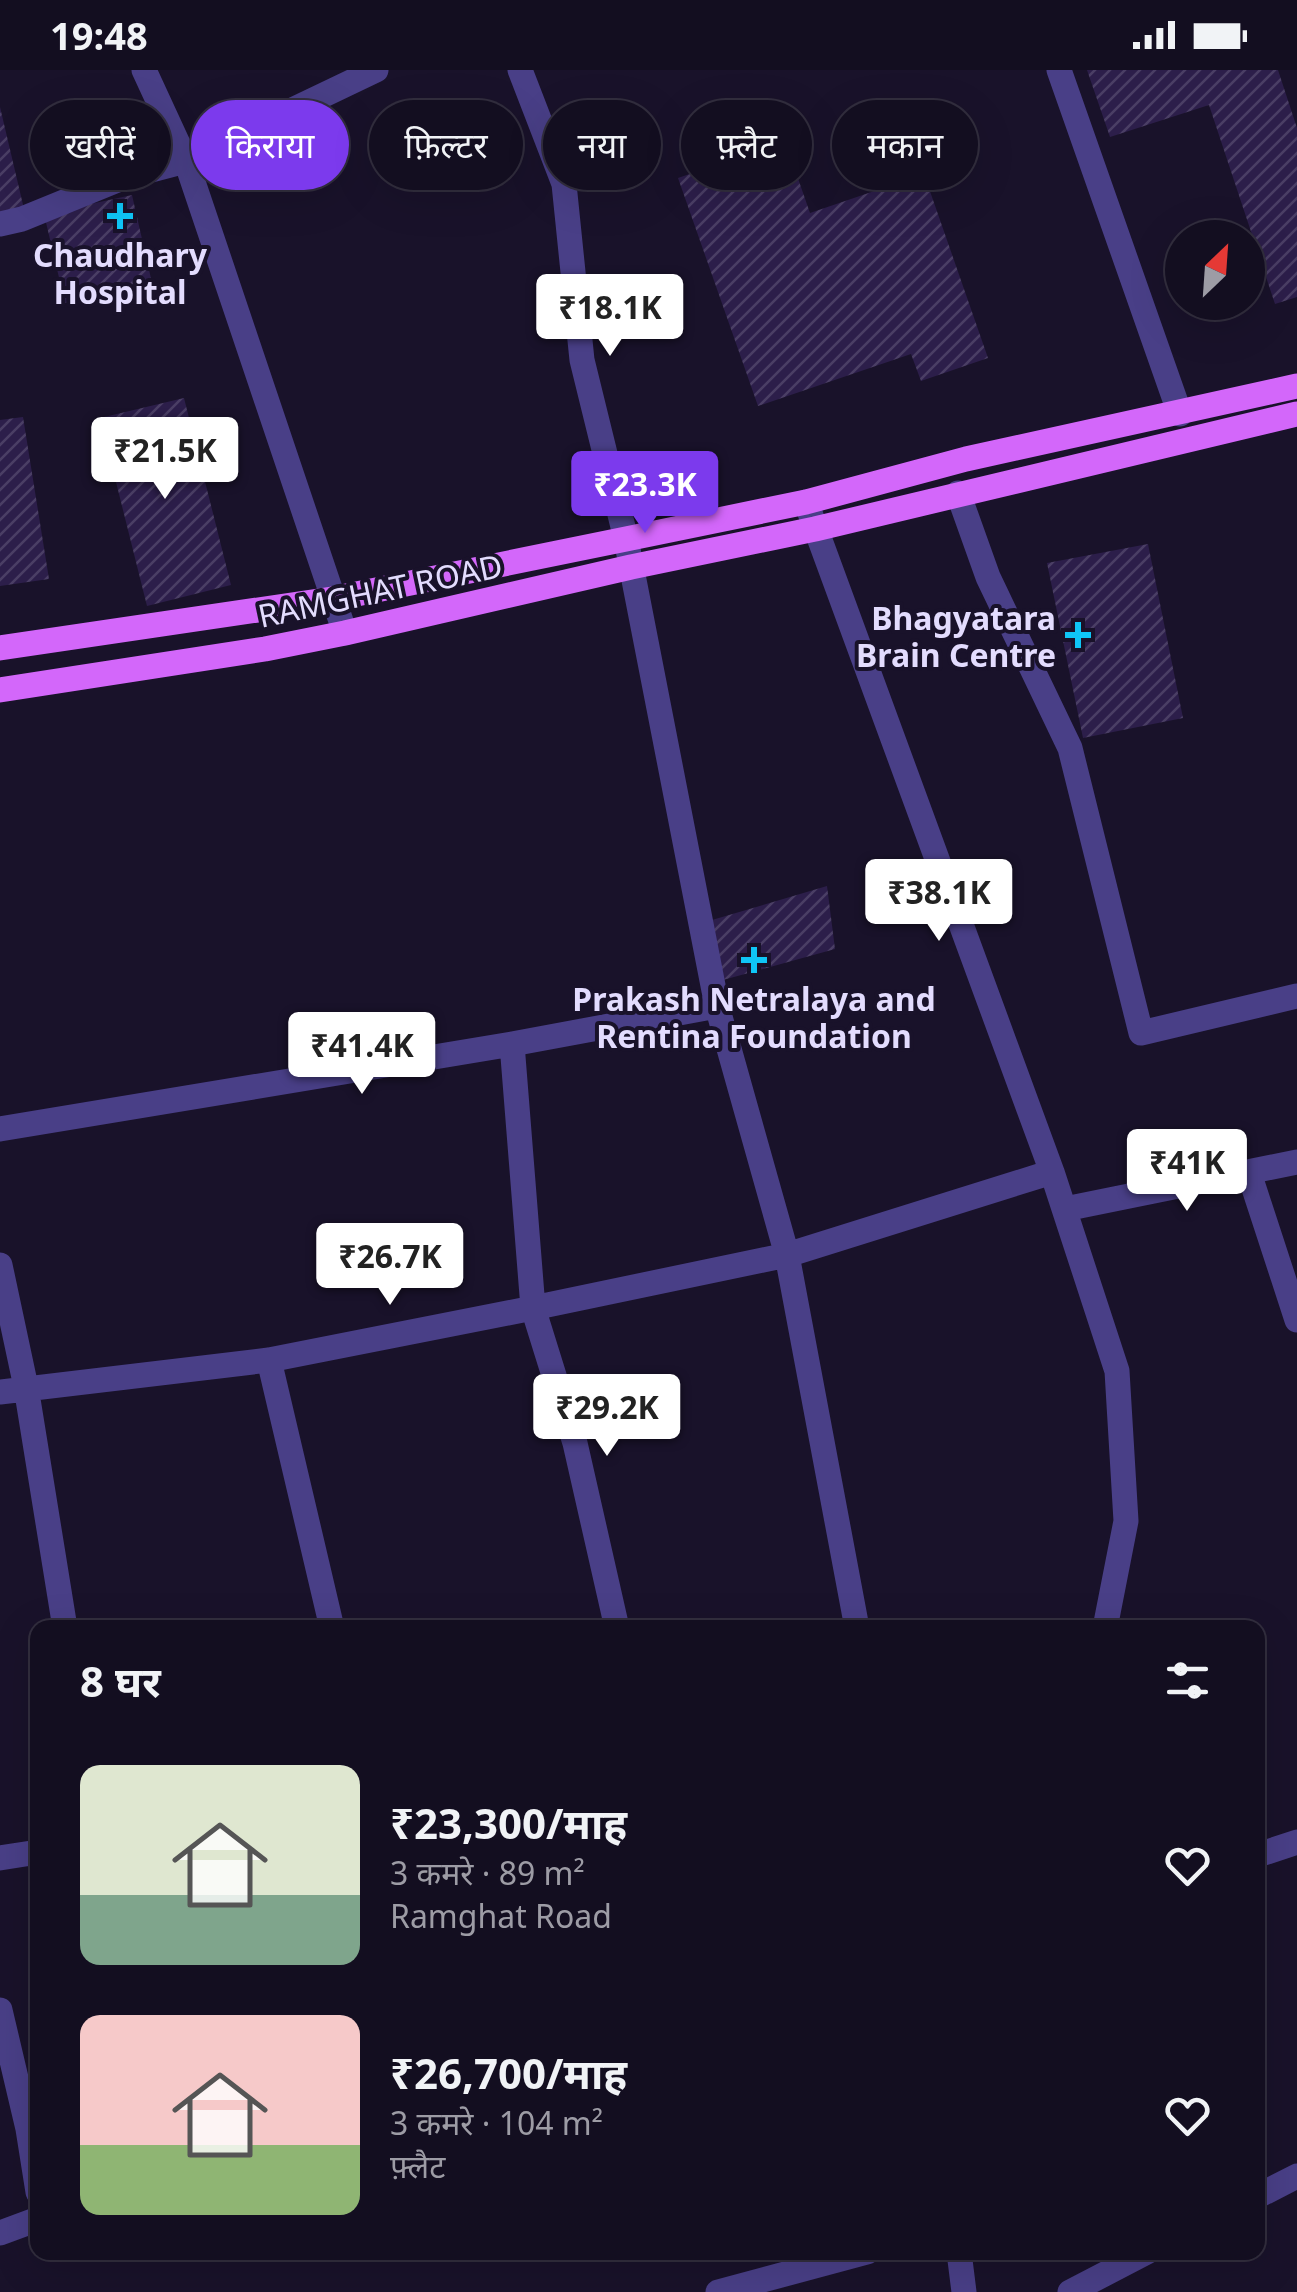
<!DOCTYPE html>
<html lang="hi">
<head>
<meta charset="utf-8">
<style>
  body { margin:0; font-family:"Noto Sans","Noto Sans Devanagari",sans-serif; background:#201c2d; color:#f1f3f6; height:100vh; display:flex; flex-direction:column; font-size:38px; white-space:nowrap }
  * { box-sizing:border-box; margin:0 }
  p { font-size:32px; color:#9d9ca5 }
  .icon { flex:none; width:55px; height:55px; fill:none; stroke:currentColor; stroke-width:2; stroke-linecap:round; stroke-linejoin:round }
  .map { position:relative; flex:1; overflow:hidden }
  .side { position:absolute; left:30px; top:1550px; width:1235px; height:640px; display:flex; flex-direction:column; background:#130e20; border-radius:20px; box-shadow:0 10px 40px #0002,0 0 0 2px #322e3e }
  .side>* { flex:none }
  .top-card { position:absolute; left:30px; top:30px; width:1238px; height:90px; display:flex; gap:20px }
  .needle { width:65px; rotate:25deg }
  .tools { position:absolute; left:1165px; top:150px; display:grid; gap:20px }
  .tools a { display:grid; place-items:center; width:100px; height:100px; border-radius:50%; background:#130e20; box-shadow:0 10px 40px #0002,0 0 0 2px #322e3e; font-size:50px }
  .price { position:absolute; translate:-50% -85px; padding:0 22px; border-radius:10px; background:#fff; color:#222; font-size:32px; line-height:65px; filter:drop-shadow(0 2px 5px #0008) }
  .price::after { content:''; position:absolute; left:50%; top:60px; width:30px; height:22px; margin-left:-15px; background:inherit; clip-path:polygon(0 0,100% 0,50% 100%) }
  .price.active { background:#7c3aed; color:#fff }
  ul { padding:0; list-style:none }
  li { display:flex; align-items:center; gap:30px; height:250px; padding:0 50px }
  li span { display:grid; place-items:center; flex:none; width:280px; height:200px; border-radius:20px; color:#555 }
  li>.icon { margin-inline-start:auto }
  span .icon { width:120px; height:120px; fill:#fffc; stroke-width:1 }
  li b { font-size:42px }
  h2 { display:flex; justify-content:space-between; align-items:center; height:120px; padding:0 50px; font-size:42px }
  .pill { padding:0 35px; border-radius:45px; background:#130e20; box-shadow:0 10px 40px #0002,0 0 0 2px #322e3e; font-size:35px; line-height:90px }
  .pill.active { background:#7c3aed; color:#fff }
  .status { display:flex; justify-content:space-between; align-items:center; height:70px; padding:0 50px; background:#130e20; direction:ltr }
  .status svg { height:28px; fill:currentColor }
  .map>svg:first-child { display:block }
  .building { fill:url(#building-hatch) }
  .lines { fill:none; stroke-linecap:round; stroke-linejoin:round }
  .minor { stroke:#493f87; stroke-width:25 }
  .major { stroke:#d367fa; stroke-width:25 }
  .poi-dot { fill:#0fc6f7; stroke:#19122a; stroke-width:4 }
  .labels { text-anchor:middle; dominant-baseline:central; stroke-width:8; stroke-linejoin:round; paint-order:stroke }
  .poi-label { font-size:32px; font-weight:bold; fill:#e3dcfe; stroke:#19122a }
  .street-label { font-size:32px; fill:#e3dcfe; stroke:#19122a }
</style>
</head>
<body>
<div class="status"><b>19:48</b><svg viewBox="0 0 49 12"><path d="M0 12V9h3v3zM5 12V6h3v6zM10 12V3h3v9zM15 12V0h3v12zM26 1h20v11H26zM47 4h2v5h-2z"/></svg></div>
<div class="map">
<svg width="1297" height="2222" viewBox="0 0 1297 2222">
  <defs>
    <pattern id="building-hatch" width="6" height="6" patternUnits="userSpaceOnUse" patternTransform="scale(2.5)"><rect width="6" height="6" fill="#2c1e4a"/><path d="M-1 1l2-2M0 6l6-6M5 7l2-2" fill="none" stroke="#4a3e65"/></pattern>
  </defs>
  <rect width="100%" height="100%" fill="#19122a"/>
  <path class="building" d="M 1087,0 L 1278,0 L 1297,58 L 1297,227 L 1275,234 L 1209,35 L 1110,67 Z
    M 0,37 L 24,139 L 0,144 Z
    M 785,71 L 810,143 L 924,104 L 988,288 L 921,311 L 911,284 L 758,336 L 678,108 Z
    M 132,125 L 152,213 L 65,233 L 44,144 Z
    M 184,328 L 231,515 L 147,536 L 100,348 Z
    M 23,347 L 49,509 L 0,516 L 0,350 Z
    M 1148,474 L 1183,648 L 1083,668 L 1047,493 Z
    M 827,816 L 835,879 L 723,910 L 712,850 Z"/>
  <g class="lines">
    <path class="minor" d="M 144,0 L 186,91 L 345,563
      M 520,0 L 564,114 L 582,290 L 626,469 L 717,936 L 787,1185 L 857,1558
      M 1059,0 L 1180,344
      M 0,154 L 22,149 L 125,107 L 186,91 L 376,0
      M 958,423 L 988,507 L 1070,678 L 1141,963 L 1297,926
      M 806,432 L 1052,1102 L 1117,1301 L 1126,1451 L 1105,1558
      M 512,974 L 717,936
      M 0,1059 L 512,974 L 533,1238 L 575,1373 L 617,1558
      M 1249,1103 L 1297,1250
      M 1065,1139 L 1297,1092
      M 0,1195 L 26,1317 L 65,1558
      M 269,1290 L 332,1558
      M 0,1322 L 269,1290 L 533,1238 L 787,1185 L 1052,1102
      M 1258,1785 L 1297,1772
      M 0,1788 L 38,1782
      M 0,1940 L 28,2059
      M 38,2057 L 28,2059 L 38,2122
      M 1258,2126 L 1297,2106
      M 0,2163 L 38,2149
      M 959,2182 L 964,2222
      M 718,2222 L 867,2182
      M 1070,2222 L 1147,2182"/>
    <path class="major" d="M 0,578 L 332,529 L 626,469 L 806,432 L 966,389 L 1297,316
      M 0,620 L 265,579 L 345,563 L 631,497 L 815,459 L 1297,344"/>
  </g>
  <g class="poi-dot">
    <path d="M115 131h10v10h10v10h-10v10h-10v-10h-10v-10h10z"/>
    <path d="M1073 550h10v10h10v10h-10v10h-10v-10h-10v-10h10z"/>
    <path d="M749 875h10v10h10v10h-10v10h-10v-10h-10v-10h10z"/>
  </g>
  <g class="labels">
    <g class="poi-label">
      <text x="120" y="184">Chaudhary<tspan x="120" dy="37">Hospital</tspan></text>
      <text x="1056" y="547" text-anchor="end">Bhagyatara<tspan x="1056" dy="37">Brain Centre</tspan></text>
      <text x="754" y="928">Prakash Netralaya and<tspan x="754" dy="37">Rentina Foundation</tspan></text>
    </g>
    <g class="street-label">
      <text transform="translate(380 520) rotate(-12)">RAMGHAT ROAD</text>
    </g>
  </g>
</svg>
<div class="tools">
<a><svg class="needle" viewBox="-14 -14 28 28"><path d="M0-13l5 13h-10z" fill="#e53935"/><path d="M0 13l5-13h-10z" fill="#9d9ca5"/></svg></a>
</div>
<b class="price" style="left:610px;top:289px">₹18.1K</b>
<b class="price" style="left:165px;top:432px">₹21.5K</b>
<b class="price active" style="left:645px;top:466px">₹23.3K</b>
<b class="price" style="left:939px;top:874px">₹38.1K</b>
<b class="price" style="left:362px;top:1027px">₹41.4K</b>
<b class="price" style="left:1187px;top:1144px">₹41K</b>
<b class="price" style="left:390px;top:1238px">₹26.7K</b>
<b class="price" style="left:607px;top:1389px">₹29.2K</b>
<div class="top-card">
<a class="pill">खरीदें</a>
<a class="pill active">किराया</a>
<a class="pill">फ़िल्टर</a>
<a class="pill">नया</a>
<a class="pill">फ़्लैट</a>
<a class="pill">मकान</a>
</div>
<section class="side">
<h2>8 घर<svg class="icon" aria-label="filters" viewBox="0 0 24 24"><path d="M4 7h16M4 17h16"/><circle cx="9" cy="7" r="2"/><circle cx="15" cy="17" r="2"/></svg></h2>
<ul>
<li><span style="background:linear-gradient(#dfe7d0 65%,#7fa58c 0)"><svg class="icon" aria-label="home" viewBox="0 0 24 24"><path d="M3 11l9-7 9 7M6 9v11h12V9"/></svg></span><div><b>₹23,300/माह</b><p>3 कमरे · 89 m²</p><p>Ramghat Road</p></div><svg class="icon" aria-label="heart" viewBox="0 0 24 24"><path d="M12 20l-8-8c-3-5 5-10 8-4 3-6 11-1 8 4z"/></svg></li>
<li><span style="background:linear-gradient(#f6c9c9 65%,#8fb573 0)"><svg class="icon" aria-label="home" viewBox="0 0 24 24"><path d="M3 11l9-7 9 7M6 9v11h12V9"/></svg></span><div><b>₹26,700/माह</b><p>3 कमरे · 104 m²</p><p>फ़्लैट</p></div><svg class="icon" aria-label="heart" viewBox="0 0 24 24"><path d="M12 20l-8-8c-3-5 5-10 8-4 3-6 11-1 8 4z"/></svg></li>
</ul>
</section>
</div>
</body>
</html>
